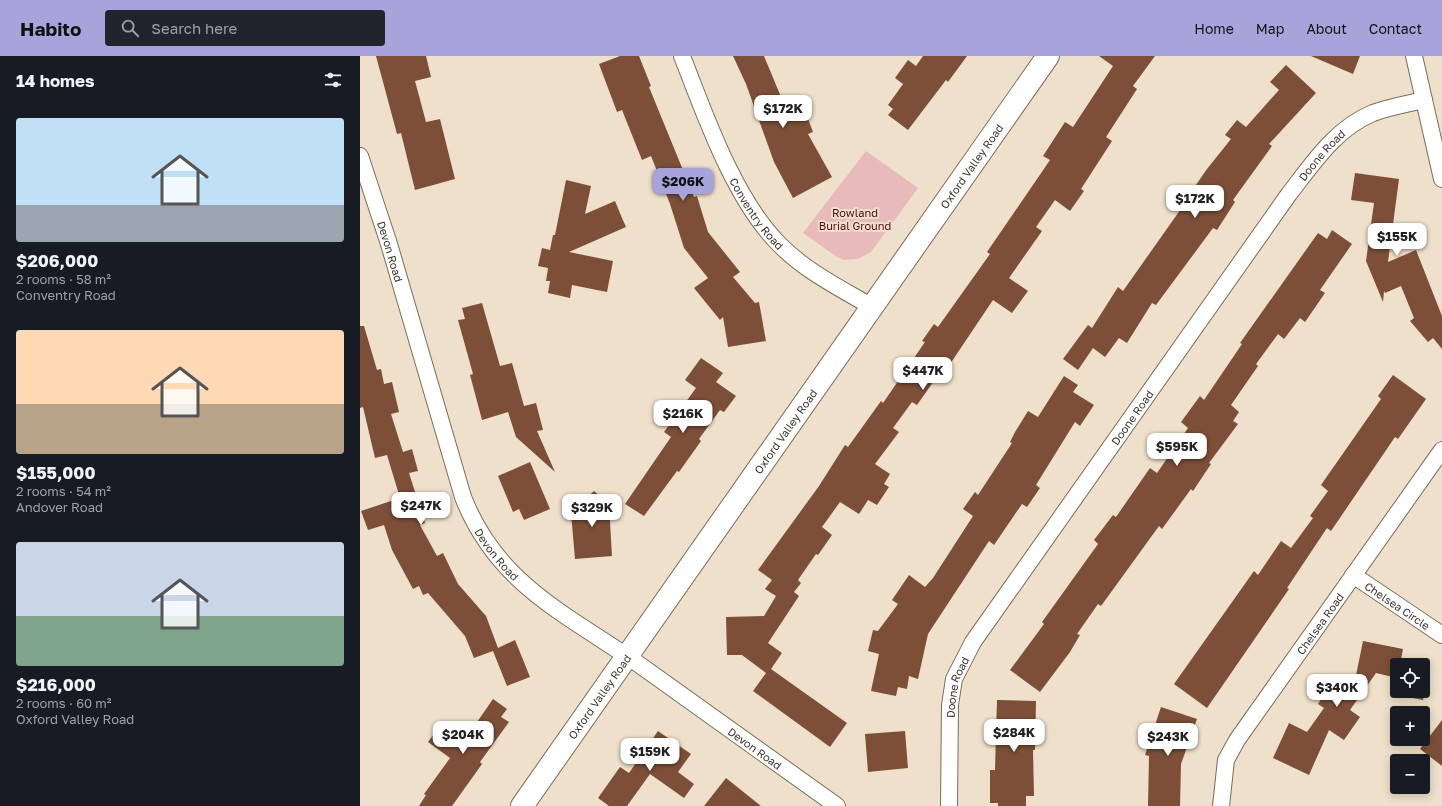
<!DOCTYPE html>
<html lang="en">
<head>
<meta charset="utf-8">
<style>
  body { margin:0; font-family:"Golos Text",sans-serif; background:#20242c; color:#f1f3f6; height:100vh; display:flex; flex-direction:column; font-size:15px; white-space:nowrap }
  * { box-sizing:border-box; margin:0 }
  p { font-size:13px; color:#9ea1a6 }
  .icon { flex:none; width:22px; height:22px; fill:none; stroke:currentColor; stroke-width:2; stroke-linecap:round; stroke-linejoin:round }
  .map { position:relative; flex:1; overflow:hidden }
  .side { display:flex; flex-direction:column; background:#171b24; width:360px }
  .side>* { flex:none }
  .controls { position:absolute; left:1030px; top:602px; display:grid; gap:8px }
  .controls a { display:grid; place-items:center; width:40px; height:40px; border-radius:4px; background:#171b24; box-shadow:0 2px 10px #0003; font-size:20px }
  .price { position:absolute; translate:-50% -34px; padding:0 9px; border-radius:8px; background:#fff; color:#222; font-size:13px; line-height:26px; filter:drop-shadow(0 1px 2px #0008) }
  .price::after { content:''; position:absolute; left:50%; top:24px; width:12px; height:9px; margin-left:-6px; background:inherit; clip-path:polygon(0 0,100% 0,50% 100%) }
  .price.active { background:#a7a4db; color:#111 }
  ul { padding:0; list-style:none }
  li { display:grid; align-content:center; gap:8px; height:212px; padding:0 16px }
  li span { display:grid; place-items:center; height:124px; border-radius:4px; color:#555 }
  li>.icon { margin-inline-start:auto }
  span .icon { width:72px; height:72px; fill:#fffc; stroke-width:1 }
  li b { font-size:17px }
  h2 { display:flex; justify-content:space-between; align-items:center; height:48px; padding:0 16px; font-size:17px }
  header { display:flex; align-items:center; gap:24px; box-sizing:border-box; height:56px; padding:0 20px; background:#a7a4db; color:#111 }
  header strong { font-size:19px }
  nav { display:flex; gap:22px; margin-inline-start:auto; font-size:14px }
  .search { width:280px; height:36px; background:#20242c; display:flex; align-items:center; gap:10px; box-sizing:border-box; padding:0 14px; border-radius:4px; color:#9ea1a6; font-size:15px }
  main { display:flex; flex:1; min-height:0 }
  .map>svg:first-child { display:block }
  .green { fill:#e9babc }
  .building { fill:#7d4f38 }
  .lines { fill:none; stroke-linecap:round; stroke-linejoin:round }
  .street-casing { stroke:#7a6e5a; stroke-width:18 }
  .primary-casing { stroke:#7a6e5a; stroke-width:24 }
  .street { stroke:#fff; stroke-width:16 }
  .primary { stroke:#fff; stroke-width:22 }
  .labels { text-anchor:middle; dominant-baseline:central; stroke-width:4; stroke-linejoin:round; paint-order:stroke }
  .street-label { font-size:11px; fill:#3a342c; stroke:#eee0ca }
  .park-label { font-size:11px; fill:#520b19; stroke:#eee0ca }
</style>
</head>
<body>
<header>
<strong>Habito</strong>
<div class="search"><svg class="icon" aria-label="search" viewBox="0 0 24 24"><circle cx="10" cy="10" r="6"/><path d="M15 15l6 6"/></svg>Search here</div>
<nav><a>Home</a><a>Map</a><a>About</a><a>Contact</a></nav>
</header>
<main>
<section class="side">
<h2>14 homes<svg class="icon" aria-label="filters" viewBox="0 0 24 24"><path d="M4 7h16M4 17h16"/><circle cx="9" cy="7" r="2"/><circle cx="15" cy="17" r="2"/></svg></h2>
<ul>
<li><span style="background:linear-gradient(#bfe0f5 70%,#9aa5b1 0)"><svg class="icon" aria-label="home" viewBox="0 0 24 24"><path d="M3 11l9-7 9 7M6 9v11h12V9"/></svg></span><div><b>$206,000</b><p>2 rooms · 58 m²</p><p>Conventry Road</p></div></li>
<li><span style="background:linear-gradient(#ffd9b3 60%,#b9a48a 0)"><svg class="icon" aria-label="home" viewBox="0 0 24 24"><path d="M3 11l9-7 9 7M6 9v11h12V9"/></svg></span><div><b>$155,000</b><p>2 rooms · 54 m²</p><p>Andover Road</p></div></li>
<li><span style="background:linear-gradient(#c9d6e8 60%,#7fa58c 0)"><svg class="icon" aria-label="home" viewBox="0 0 24 24"><path d="M3 11l9-7 9 7M6 9v11h12V9"/></svg></span><div><b>$216,000</b><p>2 rooms · 60 m²</p><p>Oxford Valley Road</p></div></li>
</ul>
</section>
<div class="map">
<svg width="1082" height="750" viewBox="0 0 1082 750">
  <rect width="100%" height="100%" fill="#eee0ca"/>
  <path class="green" d="M 506,95 L 558,132 L 511,196 L 498,203 L 484,204 L 477,201 L 443,177 Z"/>
  <path class="building" d="M 16,0 L 66,0 L 71,21 L 55,25 L 66,66 L 80,63 L 95,123 L 55,134 L 41,77 L 37,78 Z
    M 260,0 L 279,0 L 291,30 L 289,31 L 334,141 L 337,140 L 348,176 L 380,216 L 373,221 L 395,247 L 399,246 L 406,285 L 368,291 L 363,261 L 360,264 L 334,232 L 348,222 L 324,192 L 310,148 L 291,100 L 282,104 L 262,54 L 257,56 L 239,8 Z
    M 373,0 L 404,0 L 426,53 L 442,47 L 453,76 L 448,78 L 472,121 L 433,142 L 414,106 L 386,28 Z
    M 563,0 L 607,0 L 588,26 L 586,24 L 548,74 L 528,59 L 533,53 L 528,49 L 543,28 L 535,22 L 548,4 L 556,10 Z
    M 739,0 L 795,0 L 773,30 L 777,33 L 746,81 L 752,85 L 721,133 L 724,135 L 710,155 L 695,144 L 676,171 L 682,175 L 649,222 L 668,235 L 652,257 L 633,244 L 586,314 L 583,312 L 557,349 L 552,346 L 533,372 L 539,376 L 515,408 L 530,418 L 524,428 L 529,431 L 517,449 L 508,444 L 499,458 L 480,446 L 462,471 L 472,479 L 458,499 L 456,498 L 438,524 L 441,527 L 434,536 L 439,540 L 408,587 L 422,597 L 411,613 L 487,667 L 470,691 L 393,635 L 406,617 L 382,599 L 367,599 L 366,561 L 404,560 L 416,540 L 405,533 L 412,524 L 398,514 L 459,430 L 485,389 L 488,391 L 521,345 L 523,347 L 565,286 L 562,285 L 574,268 L 578,271 L 630,198 L 627,196 L 690,104 L 683,100 L 705,66 L 713,71 L 753,10 Z
    M 951,0 L 1000,0 L 993,18 Z
    M 926,9 L 956,37 L 909,88 L 912,90 L 873,144 L 875,146 L 857,174 L 853,172 L 796,249 L 792,247 L 767,287 L 759,282 L 745,301 L 733,292 L 718,314 L 703,303 L 728,269 L 732,272 L 758,231 L 763,235 L 823,150 L 822,149 L 847,113 L 871,83 L 865,79 L 877,64 L 886,71 L 919,34 L 910,26 Z
    M 995,117 L 1039,123 L 1028,206 L 1056,194 L 1082,260 L 1082,293 L 1073,282 L 1068,286 L 1050,265 L 1054,262 L 1041,230 L 1025,237 L 1024,235 L 1023,246 L 1006,205 L 1014,147 L 991,144 Z
    M 206,124 L 231,130 L 225,158 L 255,145 L 262,162 L 266,171 L 209,196 L 253,205 L 247,236 L 212,229 L 210,242 L 188,237 L 190,225 L 186,225 L 188,212 L 178,210 L 182,192 L 190,194 L 193,179 L 195,179 Z
    M 972,174 L 992,188 L 960,234 L 965,237 L 945,266 L 940,262 L 924,283 L 918,278 L 896,308 L 898,310 L 871,349 L 879,356 L 873,365 L 878,368 L 849,407 L 851,408 L 833,435 L 831,433 L 802,473 L 799,470 L 741,550 L 738,548 L 717,578 L 720,579 L 710,596 L 680,636 L 650,614 L 684,568 L 682,566 L 738,488 L 734,484 L 753,459 L 756,461 L 790,412 L 797,417 L 828,372 L 821,366 L 840,340 L 844,344 L 882,288 L 880,287 L 958,177 L 967,183 Z
    M 122,247 L 140,310 L 152,307 L 164,350 L 176,347 L 183,374 L 177,375 L 195,416 L 156,381 L 148,356 L 122,364 L 110,319 L 113,318 L 98,264 L 105,263 L 102,252 Z
    M 0,270 L 4,270 L 17,314 L 21,313 L 24,328 L 32,326 L 39,356 L 31,358 L 43,396 L 52,393 L 58,415 L 49,417 L 65,467 L 60,469 L 77,500 L 83,497 L 98,528 L 126,560 L 138,592 L 155,584 L 170,621 L 147,630 L 133,595 L 114,602 L 105,580 L 68,537 L 63,539 L 59,530 L 53,533 L 32,494 L 24,469 L 8,474 L 1,455 L 40,442 L 27,399 L 15,402 L 3,351 L 0,352 Z
    M 341,302 L 363,317 L 356,326 L 376,340 L 364,356 L 360,354 L 339,383 L 341,385 L 319,416 L 317,415 L 284,460 L 265,448 L 311,381 L 304,376 L 336,332 L 325,324 Z
    M 1033,319 L 1066,343 L 1038,383 L 1035,381 L 971,475 L 967,472 L 927,532 L 929,533 L 847,652 L 814,628 L 894,515 L 898,519 L 921,485 L 931,492 L 953,462 L 950,460 L 968,435 L 961,429 L 1021,343 L 1018,340 Z
    M 704,320 L 718,329 L 713,336 L 734,349 L 720,370 L 715,366 L 676,429 L 680,432 L 667,451 L 662,448 L 634,489 L 629,485 L 568,578 L 558,623 L 549,620 L 547,633 L 538,631 L 536,640 L 511,635 L 519,598 L 508,595 L 513,574 L 518,575 L 538,548 L 532,544 L 549,519 L 565,531 L 573,522 L 613,460 L 603,453 L 615,436 L 618,439 L 652,387 L 650,386 L 655,376 L 668,355 L 678,361 Z
    M 170,406 L 190,453 L 164,464 L 159,453 L 153,456 L 138,420 Z
    M 234,435 L 249,448 L 252,500 L 215,503 L 211,457 Z
    M 1003,585 L 1043,593 L 1040,609 L 1037,609 L 1037,622 L 1016,617 L 990,654 L 1000,661 L 984,684 L 969,674 L 949,719 L 913,702 L 929,667 L 947,676 L 964,652 L 958,648 L 978,618 L 994,629 Z
    M 1063,614 L 1070,616 L 1063,644 L 1037,639 L 1038,635 L 1063,635 Z
    M 133,643 L 147,653 L 141,661 L 149,666 L 120,706 L 122,708 L 92,750 L 59,750 L 66,739 L 64,738 L 90,702 L 68,686 L 83,665 L 106,682 Z
    M 637,644 L 676,645 L 675,694 L 673,694 L 674,740 L 666,740 L 666,750 L 638,750 L 638,747 L 630,747 L 630,714 L 635,714 Z
    M 801,651 L 837,663 L 821,708 L 820,750 L 788,750 L 789,700 L 785,699 Z
    M 1082,664 L 1082,710 L 1060,693 Z
    M 298,675 L 331,698 L 318,716 L 334,728 L 324,742 L 290,718 L 267,750 L 249,750 L 238,742 L 260,711 L 269,717 Z
    M 545,675 L 548,712 L 508,716 L 505,678 Z
    M 366,722 L 401,750 L 344,750 Z"/>
  <g class="lines">
    <g class="street-casing">
      <g id="street">
        <path id="s1" d="M 322,0 C 345,59 374,143 419,188 C 445,215 480,232 512,251"/>
        <path d="M 1054,0 L 1082,123"/>
        <path id="s2" d="M 0,100 L 29,188 L 103,441 C 138,531 211,560 284,612 C 348,658 412,704 477,750"/>
        <path id="s3" d="M 993,519 L 1082,579"/>
        <path id="s4" d="M 589,750 L 590,649 L 594,623 L 613,586 L 929,138 C 953,107 976,72 1013,57 C 1029,51 1047,48 1064,44"/>
        <path id="s5" d="M 861,750 L 866,704 L 877,684 L 1082,394"/>
      </g>
    </g>
    <g class="primary-casing">
      <g id="primary">
        <path id="s6" d="M 162,750 L 688,0"/>
      </g>
    </g>
    <use href="#street" class="street"/>
    <use href="#primary" class="primary"/>
  </g>
  <g class="labels">
    <g class="street-label">
      <text stroke="none"><textPath href="#s4" startOffset="768">Doone Road</textPath></text>
      <text stroke="none"><textPath href="#s6" startOffset="782">Oxford Valley Road</textPath></text>
      <text stroke="none"><textPath href="#s1" startOffset="175">Conventry Road</textPath></text>
      <text stroke="none"><textPath href="#s2" startOffset="100">Devon Road</textPath></text>
      <text stroke="none"><textPath href="#s4" startOffset="444">Doone Road</textPath></text>
      <text stroke="none"><textPath href="#s6" startOffset="458">Oxford Valley Road</textPath></text>
      <text stroke="none"><textPath href="#s2" startOffset="423">Devon Road</textPath></text>
      <text stroke="none"><textPath href="#s3" startOffset="54">Chelsea Circle</textPath></text>
      <text stroke="none"><textPath href="#s5" startOffset="212">Chelsea Road</textPath></text>
      <text stroke="none"><textPath href="#s4" startOffset="120">Doone Road</textPath></text>
      <text stroke="none"><textPath href="#s6" startOffset="134">Oxford Valley Road</textPath></text>
      <text stroke="none"><textPath href="#s2" startOffset="747">Devon Road</textPath></text>
    </g>
    <g class="park-label">
      <text x="495" y="156">Rowland<tspan x="495" dy="13">Burial Ground</tspan></text>
    </g>
  </g>
</svg>
<div class="controls">
<a><svg class="icon" aria-label="locate" viewBox="0 0 24 24"><circle cx="12" cy="12" r="6"/><path d="M12 2v4M12 18v4M2 12h4M18 12h4"/></svg></a>
<a>+</a>
<a>−</a>
</div>
<b class="price" style="left:423px;top:73px">$172K</b>
<b class="price active" style="left:323px;top:146px">$206K</b>
<b class="price" style="left:835px;top:163px">$172K</b>
<b class="price" style="left:1037px;top:201px">$155K</b>
<b class="price" style="left:563px;top:335px">$447K</b>
<b class="price" style="left:323px;top:378px">$216K</b>
<b class="price" style="left:817px;top:411px">$595K</b>
<b class="price" style="left:61px;top:470px">$247K</b>
<b class="price" style="left:232px;top:472px">$329K</b>
<b class="price" style="left:977px;top:652px">$340K</b>
<b class="price" style="left:654px;top:697px">$284K</b>
<b class="price" style="left:103px;top:699px">$204K</b>
<b class="price" style="left:808px;top:701px">$243K</b>
<b class="price" style="left:290px;top:716px">$159K</b>
</div>
</main>
</body>
</html>
